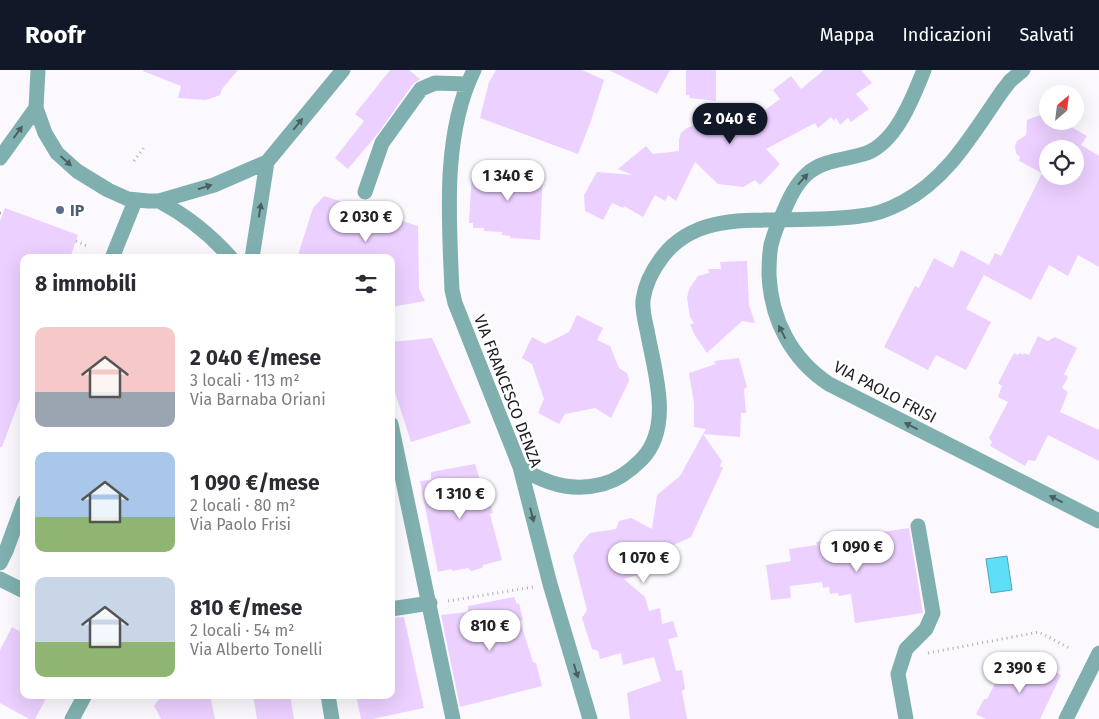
<!DOCTYPE html>
<html lang="it">
<head>
<meta charset="utf-8">
<style>
  body { margin:0; font-family:"Fira Sans",sans-serif; background:#f7f7f7; color:#2b2b33; height:100vh; display:flex; flex-direction:column; font-size:19px; white-space:nowrap }
  * { box-sizing:border-box; margin:0 }
  p { font-size:16px; color:#7c7c81 }
  .icon { flex:none; width:28px; height:28px; fill:none; stroke:currentColor; stroke-width:2; stroke-linecap:round; stroke-linejoin:round }
  .map { position:relative; flex:1; overflow:hidden }
  .sheet { position:absolute; left:20px; top:184px; width:375px; height:445px; display:flex; flex-direction:column; background:#fff; border-radius:10px; box-shadow:0 5px 20px #0002 }
  .sheet>* { flex:none }
  .needle { width:32px; rotate:28deg }
  .fabs { position:absolute; left:1039px; top:15px; display:grid; gap:10px }
  .fabs a { display:grid; place-items:center; width:45px; height:45px; border-radius:50%; background:#fff; box-shadow:0 5px 20px #0002; font-size:25px }
  .price { position:absolute; translate:-50% -42px; padding:0 11px; border-radius:18px; background:#fff; color:#222; font-size:16px; line-height:32px; filter:drop-shadow(0 1px 2px #0008) }
  .price::after { content:''; position:absolute; left:50%; top:30px; width:15px; height:11px; margin-left:-8px; background:inherit; clip-path:polygon(0 0,100% 0,50% 100%) }
  .price.current { background:#111827; color:#fff }
  ul { padding:0; list-style:none }
  li { display:flex; align-items:center; gap:15px; height:125px; padding:0 15px }
  li span { display:grid; place-items:center; flex:none; width:140px; height:100px; border-radius:10px; color:#555 }
  li>.icon { margin-inline-start:auto }
  span .icon { width:60px; height:60px; fill:#fffc; stroke-width:1 }
  li b { font-size:21px }
  h2 { display:flex; justify-content:space-between; align-items:center; height:60px; padding:0 15px; font-size:21px }
  header { display:flex; align-items:center; gap:30px; box-sizing:border-box; height:70px; padding:0 25px; background:#111827; color:#fff }
  header strong { font-size:24px }
  nav { display:flex; gap:28px; margin-inline-start:auto; font-size:18px }
  .map>svg:first-child { display:block }
  .water { fill:#5fdef7; stroke:#4ca4b7 }
  .building { fill:#ecd0ff; fill-rule:evenodd }
  .lines { fill:none; stroke-linecap:round; stroke-linejoin:round }
  .path { stroke:#b0aeb2; stroke-width:3; stroke-dasharray:1 4; stroke-linecap:butt }
  .minor { stroke:#7fb0af; stroke-width:15 }
  .oneway { fill:#4a5f61 }
  .service-dot { fill:#5c6f8a; stroke:#fff; stroke-width:2 }
  .labels { text-anchor:middle; dominant-baseline:central; stroke-width:5; stroke-linejoin:round; paint-order:stroke }
  .service-label { font-size:16px; font-weight:bold; fill:#4e5e75; stroke:#fff; text-anchor:start }
  .street-label { font-size:16px; fill:#1f1c22; stroke:#fff }
</style>
</head>
<body>
<header>
<strong>Roofr</strong>
<nav><a>Mappa</a><a>Indicazioni</a><a>Salvati</a></nav>
</header>
<div class="map">
<svg width="1099" height="649" viewBox="0 0 1099 649">
  <rect width="100%" height="100%" fill="#fbf9fd"/>
  <path class="water" d="M 1007,486 L 1012,520 L 991,523 L 986,489 Z"/>
  <path class="building" d="M 143,0 L 238,0 L 222,19 L 220,25 L 206,30 L 178,28 L 181,16 L 143,1 Z
    M 390,0 L 409,0 L 420,9 L 413,14 L 379,62 L 348,99 L 335,88 L 364,51 L 355,44 Z
    M 496,0 L 582,0 L 604,10 L 591,51 L 578,84 L 480,48 L 489,12 Z
    M 609,0 L 670,0 L 657,24 Z
    M 686,0 L 716,0 L 716,31 L 690,28 L 689,25 L 686,25 Z
    M 824,0 L 861,0 L 872,13 L 856,24 L 869,39 L 851,52 L 848,48 L 840,55 L 836,48 L 834,51 L 831,47 L 818,58 L 815,53 L 766,79 L 780,94 L 760,115 L 755,110 L 743,117 L 718,114 L 695,92 L 676,131 L 668,125 L 665,131 L 655,125 L 643,147 L 624,136 L 623,138 L 612,133 L 603,150 L 585,141 L 584,125 L 597,102 L 633,105 L 618,99 L 646,76 L 653,84 L 679,81 L 679,69 L 681,63 L 687,58 L 715,46 L 715,52 L 727,49 L 736,59 L 738,55 L 741,58 L 780,29 L 773,20 L 791,6 L 801,19 Z
    M 1048,42 L 1048,51 L 1061,51 L 1087,66 L 1081,75 L 1099,86 L 1099,197 L 1078,185 L 1068,206 L 1049,195 L 1031,230 L 984,205 L 995,183 L 1001,186 L 1042,103 L 1019,91 L 1020,87 L 1016,83 L 1015,76 L 1017,71 L 1026,65 L 1027,50 ZM 1048,79 L 1075,79 L 1075,106 L 1048,106 Z
    M 506,96 L 543,99 L 540,170 L 510,168 L 511,166 L 502,165 L 502,162 L 484,161 L 484,158 L 473,158 L 473,153 L 469,153 L 472,103 L 505,103 Z
    M 324,126 L 418,156 L 419,219 L 425,231 L 391,237 L 391,188 L 297,188 L 313,138 Z
    M 5,138 L 78,165 L 70,188 L 24,188 L 24,318 L 2,377 L 0,377 L 0,151 Z
    M 961,180 L 989,195 L 966,239 L 991,252 L 966,300 L 936,285 L 928,300 L 884,277 L 915,216 L 919,218 L 934,188 L 953,198 Z
    M 747,191 L 749,235 L 755,253 L 742,251 L 707,283 L 696,267 L 690,255 L 694,253 L 690,247 L 687,228 L 689,219 L 698,206 L 709,203 L 708,199 L 721,199 L 720,192 Z
    M 577,245 L 603,258 L 597,270 L 610,276 L 619,298 L 627,303 L 629,311 L 611,348 L 595,338 L 565,344 L 559,354 L 538,343 L 544,329 L 532,294 L 522,288 L 532,267 L 545,274 L 569,262 Z
    M 1038,266 L 1048,271 L 1055,267 L 1077,278 L 1064,304 L 1068,307 L 1062,318 L 1068,322 L 1060,342 L 1099,360 L 1099,391 L 1048,365 L 1035,391 L 1028,390 L 1025,396 L 990,376 L 992,372 L 989,368 L 1008,332 L 998,327 L 1002,316 L 998,313 L 1014,283 L 1018,285 L 1020,283 L 1023,285 L 1024,283 L 1029,285 Z
    M 432,268 L 471,353 L 411,372 L 391,310 L 391,272 Z
    M 739,288 L 747,317 L 744,319 L 746,343 L 741,343 L 740,367 L 703,364 L 706,359 L 694,357 L 694,333 L 689,303 L 716,294 L 714,291 Z
    M 703,364 L 722,391 L 720,396 L 723,398 L 691,467 L 654,484 L 658,499 L 624,509 L 645,527 L 649,541 L 660,538 L 662,554 L 673,551 L 678,567 L 668,569 L 676,601 L 682,600 L 685,619 L 682,621 L 687,649 L 630,649 L 627,623 L 661,611 L 654,587 L 623,595 L 621,583 L 600,589 L 598,581 L 592,579 L 582,548 L 587,540 L 573,486 L 581,473 L 590,463 L 616,459 L 619,451 L 631,448 L 652,459 L 657,425 L 680,406 Z
    M 475,394 L 484,423 L 487,422 L 493,443 L 490,444 L 502,490 L 483,495 L 482,498 L 471,501 L 468,498 L 452,501 L 452,499 L 438,502 L 420,411 L 431,410 L 431,402 Z
    M 909,458 L 923,543 L 855,553 L 851,524 L 839,526 L 838,523 L 830,524 L 829,517 L 823,518 L 822,512 L 790,516 L 791,528 L 771,530 L 766,495 L 791,491 L 789,479 L 817,475 L 816,472 Z
    M 514,527 L 517,534 L 519,533 L 523,550 L 520,551 L 533,592 L 536,593 L 542,616 L 460,637 L 441,545 L 468,542 L 468,536 Z
    M 404,547 L 424,638 L 372,649 L 361,649 L 356,625 L 391,625 L 391,548 Z
    M 12,557 L 24,564 L 24,625 L 48,625 L 35,649 L 29,649 L 0,633 L 0,580 Z
    M 1035,592 L 1061,605 L 1040,649 L 986,649 L 976,644 L 984,629 L 987,629 L 1006,593 L 1029,605 Z
    M 162,625 L 210,625 L 215,649 L 161,649 L 154,636 Z
    M 253,625 L 290,625 L 294,649 L 257,649 Z"/>
  <g class="lines">
    <path class="path" d="M 134,91 L 145,76
      M 0,143 L 3,143
      M 76,171 L 87,176
      M 448,531 L 533,517
      M 928,583 L 1039,562 L 1069,578"/>
    <path class="minor" d="M 38,0 L 36,38 L 45,63 L 57,83 L 77,101 L 108,120 L 128,129 L 148,131 L 159,131 L 214,115 L 267,92 L 343,0
      M 474,0 C 442,65 449,150 452,220 L 455,233 L 520,397 L 550,514 L 590,649
      M 924,0 C 913,27 897,71 867,83 C 847,90 824,89 807,104 C 795,115 789,129 783,143 C 778,153 774,164 771,175 C 769,185 769,195 769,205 C 771,249 791,289 829,314 L 1099,451
      M 0,88 L 36,38
      M 365,122 L 382,73 L 421,19 L 435,13 L 467,14
      M 159,131 C 187,146 210,164 231,188
      M 112,188 L 135,131
      M 252,188 L 267,92
      M 391,354 L 453,649
      M 520,397 C 545,414 573,422 603,414 C 618,410 630,401 641,390 C 674,357 654,300 647,260 C 645,251 642,240 643,230 C 645,214 653,199 663,186 C 691,150 735,150 777,150 C 805,149 833,150 860,146 C 875,145 890,139 903,132 C 949,108 974,61 1003,20 L 1010,11 L 1023,0
      M 0,493 L 6,481 L 24,432
      M 0,509 L 24,521
      M 391,539 L 430,533
      M 328,625 L 332,649
      M 72,649 L 85,625
      M 906,649 L 898,604 L 906,579 L 926,559 L 933,543 L 918,456
      M 1066,649 L 1099,583"/>
  </g>
  <defs><path id="oneway-solid" d="M-6-.8H1V-3.2L6.5 0L1 3.2V.8H-6Z" transform="scale(1.25)"/></defs>
  <g class="oneway">
    <use href="#oneway-solid" transform="translate(298 54) rotate(-51)"/>
    <use href="#oneway-solid" transform="translate(18 62) rotate(-54)"/>
    <use href="#oneway-solid" transform="translate(66 91) rotate(42)"/>
    <use href="#oneway-solid" transform="translate(803 109) rotate(-48)"/>
    <use href="#oneway-solid" transform="translate(205 117) rotate(-17)"/>
    <use href="#oneway-solid" transform="translate(260 140) rotate(-81)"/>
    <use href="#oneway-solid" transform="translate(782 262) rotate(-117)"/>
    <use href="#oneway-solid" transform="translate(911 356) rotate(-153)"/>
    <use href="#oneway-solid" transform="translate(1056 429) rotate(-153)"/>
    <use href="#oneway-solid" transform="translate(532 445) rotate(76)"/>
    <use href="#oneway-solid" transform="translate(576 601) rotate(73)"/>
  </g>
  <circle class="service-dot" cx="60" cy="140" r="5"/>
  <g class="labels">
    <g class="service-label">
      <text x="70" y="140">IP</text>
    </g>
    <g class="street-label">
      <text transform="translate(508 321) rotate(69)">VIA FRANCESCO DENZA</text>
      <text transform="translate(885 322) rotate(28)">VIA PAOLO FRISI</text>
    </g>
  </g>
</svg>
<div class="fabs">
<a><svg class="needle" viewBox="-14 -14 28 28"><path d="M0-13l5 13h-10z" fill="#e53935"/><path d="M0 13l5-13h-10z" fill="#7c7c81"/></svg></a>
<a><svg class="icon" aria-label="locate" viewBox="0 0 24 24"><circle cx="12" cy="12" r="6"/><path d="M12 2v4M12 18v4M2 12h4M18 12h4"/></svg></a>
</div>
<b class="price current" style="left:730px;top:75px">2 040 €</b>
<b class="price" style="left:508px;top:132px">1 340 €</b>
<b class="price" style="left:366px;top:173px">2 030 €</b>
<b class="price" style="left:460px;top:450px">1 310 €</b>
<b class="price" style="left:857px;top:503px">1 090 €</b>
<b class="price" style="left:644px;top:514px">1 070 €</b>
<b class="price" style="left:490px;top:582px">810 €</b>
<b class="price" style="left:1020px;top:624px">2 390 €</b>
<section class="sheet">
<h2>8 immobili<svg class="icon" aria-label="filters" viewBox="0 0 24 24"><path d="M4 7h16M4 17h16"/><circle cx="9" cy="7" r="2"/><circle cx="15" cy="17" r="2"/></svg></h2>
<ul>
<li><span style="background:linear-gradient(#f6c9c9 65%,#9aa5b1 0)"><svg class="icon" aria-label="home" viewBox="0 0 24 24"><path d="M3 11l9-7 9 7M6 9v11h12V9"/></svg></span><div><b>2 040 €/mese</b><p>3 locali · 113 m²</p><p>Via Barnaba Oriani</p></div></li>
<li><span style="background:linear-gradient(#a9c7e8 65%,#8fb573 0)"><svg class="icon" aria-label="home" viewBox="0 0 24 24"><path d="M3 11l9-7 9 7M6 9v11h12V9"/></svg></span><div><b>1 090 €/mese</b><p>2 locali · 80 m²</p><p>Via Paolo Frisi</p></div></li>
<li><span style="background:linear-gradient(#c9d6e8 65%,#8fb573 0)"><svg class="icon" aria-label="home" viewBox="0 0 24 24"><path d="M3 11l9-7 9 7M6 9v11h12V9"/></svg></span><div><b>810 €/mese</b><p>2 locali · 54 m²</p><p>Via Alberto Tonelli</p></div></li>
</ul>
</section>
</div>
</body>
</html>
